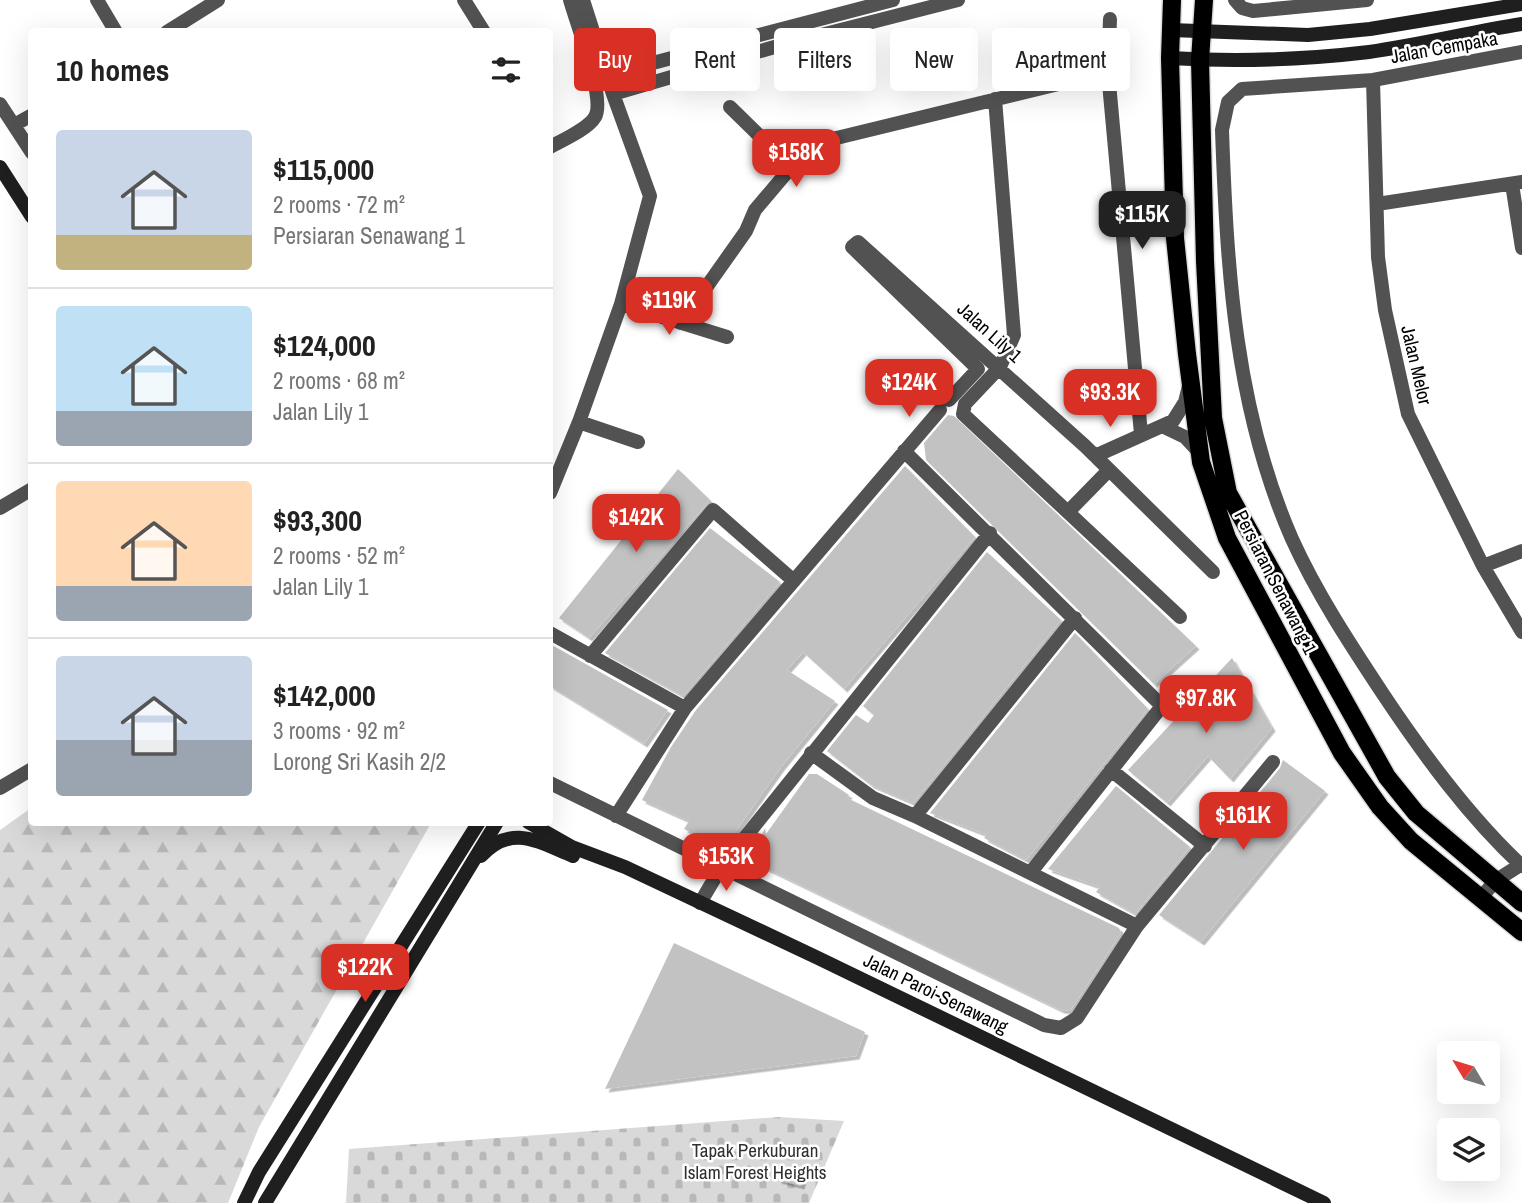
<!DOCTYPE html>
<html lang="en">
<head>
<meta charset="utf-8">
<style>
  body { margin:0; font-family:"Archivo Narrow",sans-serif; background:#f6f6f6; color:#222; height:100vh; display:flex; flex-direction:column; font-size:26px; white-space:nowrap }
  * { box-sizing:border-box; margin:0 }
  p { font-size:23px; color:#767676 }
  .icon { flex:none; width:38px; height:38px; fill:none; stroke:currentColor; stroke-width:2; stroke-linecap:round; stroke-linejoin:round }
  .map { position:relative; flex:1; overflow:hidden }
  .details { position:absolute; left:28px; top:28px; width:525px; height:798px; display:flex; flex-direction:column; background:#fff; border-radius:7px; box-shadow:0 7px 28px #0002 }
  .details>* { flex:none }
  .banner { position:absolute; left:574px; top:28px; width:665px; height:63px; display:flex; gap:14px }
  .needle { width:46px; rotate:308deg }
  .fabs { position:absolute; left:1437px; top:1041px; display:grid; gap:14px }
  .fabs a { display:grid; place-items:center; width:63px; height:63px; border-radius:7px; background:#fff; box-shadow:0 7px 28px #0002; font-size:35px }
  .price { position:absolute; translate:-50% -60px; padding:0 16px; border-radius:14px; background:#d93025; color:#fff; font-size:23px; line-height:46px; filter:drop-shadow(0 2px 4px #0008) }
  .price::after { content:''; position:absolute; left:50%; top:42px; width:21px; height:16px; margin-left:-10px; background:inherit; clip-path:polygon(0 0,100% 0,50% 100%) }
  .price.selected { background:#222; color:#fff }
  ul { padding:0; list-style:none }
  li { display:flex; align-items:center; gap:21px; height:175px; padding:0 28px }
  li+li { border-top:2px solid #e0e0e0 }
  li span { display:grid; place-items:center; flex:none; width:196px; height:140px; border-radius:7px; color:#555 }
  li>.icon { margin-inline-start:auto }
  span .icon { width:84px; height:84px; fill:#fffc; stroke-width:1 }
  li b { font-size:30px }
  h2 { display:flex; justify-content:space-between; align-items:center; height:84px; padding:0 28px; font-size:30px }
  .pill { padding:0 24px; border-radius:7px; background:#fff; box-shadow:0 7px 28px #0002; font-size:24px; line-height:63px }
  .pill.selected { background:#d93025; color:#fff }
  .map>svg:first-child { display:block }
  .forest { fill:url(#forest-firs) }
  .cemetery { fill:url(#cemetery-stones) }
  .building { fill:#c2c2c2; filter:url(#shadow) }
  .lines { fill:none; stroke-linecap:round; stroke-linejoin:round }
  .primary-casing { stroke:#dbdbdb; stroke-width:21 }
  .street { stroke:#525252; stroke-width:14 }
  .secondary { stroke:#1f1f1f; stroke-width:14 }
  .primary { stroke:#000; stroke-width:18 }
  .labels { text-anchor:middle; dominant-baseline:central; stroke-width:5; stroke-linejoin:round; paint-order:stroke }
  .street-label { font-size:19px; fill:#000; stroke:#fff }
  .park-label { font-size:19px; fill:#303030; stroke:#fff }
</style>
</head>
<body>
<div class="map">
<svg width="1522" height="1203" viewBox="0 0 1522 1203">
  <defs>
    <pattern id="forest-firs" width="22" height="20" patternUnits="userSpaceOnUse" patternTransform="scale(1.75)"><rect width="22" height="20" fill="#d9d9d9"/><path d="M5 1l3.5 6h-7zM16 11l3.5 6h-7z" fill="#b8b8b8"/></pattern>
    <pattern id="cemetery-stones" width="16" height="16" patternUnits="userSpaceOnUse" patternTransform="scale(1.75)"><rect width="16" height="16" fill="#d9d9d9"/><path d="M2 7V4a2 2 0 0 1 4 0v3zM10 15v-3a2 2 0 0 1 4 0v3z" fill="#b8b8b8"/></pattern>
    <filter id="shadow"><feDropShadow dx="3.5" dy="3.5" stdDeviation="0" flood-color="#0004"/></filter>
  </defs>
  <rect width="100%" height="100%" fill="#fff"/>
  <path class="forest" d="M 31,808 L 32,822 L 431,823 L 259,1127 L 228,1203 L 0,1203 L 0,830 Z"/>
  <path class="cemetery" d="M 779,1117 L 844,1121 L 809,1203 L 346,1203 L 349,1149 Z"/>
  <path class="building" d="M 948,415 L 954,416 L 1196,646 L 1154,684 L 926,460 L 924,443 Z
    M 905,466 L 975,537 L 844,689 L 803,652 L 787,670 L 835,701 L 781,767 L 723,849 L 684,829 L 689,821 L 642,800 L 671,747 L 696,710 Z
    M 678,469 L 710,500 L 589,638 L 559,618 Z
    M 710,528 L 780,582 L 683,696 L 605,653 Z
    M 987,552 L 1061,620 L 913,803 L 871,785 L 827,751 L 856,715 L 868,723 L 874,715 L 863,706 Z
    M 1075,633 L 1148,709 L 1026,860 L 984,838 L 987,835 L 930,813 Z
    M 550,644 L 668,710 L 644,744 L 550,686 Z
    M 1232,658 L 1272,728 L 1230,779 L 1208,756 L 1167,803 L 1128,770 Z
    M 1283,760 L 1325,791 L 1201,942 L 1159,915 L 1280,768 Z
    M 809,774 L 817,774 L 849,795 L 847,798 L 1119,928 L 1121,933 L 1070,1011 L 1061,1010 L 759,865 L 753,853 L 765,828 L 766,834 Z
    M 1116,786 L 1190,847 L 1135,914 L 1096,892 L 1100,887 L 1048,869 Z
    M 674,943 L 865,1032 L 856,1056 L 605,1089 Z
    M 781,1169 L 804,1175 L 801,1186 L 778,1180 Z"/>
  <g class="lines">
    <g class="primary-casing">
      <path id="primary" d="M 1172,0 L 1170,58 L 1175,238 L 1187,354 L 1201,462 L 1227,538 L 1342,753 L 1380,807 L 1411,841 L 1522,932
        M 1204,0 L 1200,60 L 1205,261 L 1213,418 L 1228,493 L 1387,777 L 1416,813 L 1522,903"/>
    </g>
    <path class="street" d="M 97,0 L 116,32
      M 464,0 L 484,32
      M 1235,0 L 1242,8 L 1253,11 L 1367,0
      M 1110,19 L 1108,72 L 1141,434
      M 167,32 L 218,0
      M 1522,52 L 1373,80 L 1242,89 L 1228,102 L 1222,130 C 1227,271 1235,409 1292,539 C 1317,594 1350,644 1383,694 C 1423,754 1469,817 1522,866
      M 607,75 L 893,0
      M 1373,80 L 1378,257 L 1385,310 L 1408,414 L 1483,566 L 1522,632
      M 613,94 L 778,46 L 958,0
      M 995,99 L 1014,335 L 1000,367 L 965,404 L 963,414 L 1180,617
      M 0,104 L 32,153
      M 730,107 L 773,149 L 783,151 L 1108,72
      M 14,125 L 32,115
      M 550,147 C 563,140 588,129 595,117 C 606,99 576,22 570,0
      M 1512,184 L 1522,248
      M 1377,204 L 1522,182
      M 621,304 L 727,337
      M 681,323 L 746,231 L 755,210 L 810,145
      M 949,400 L 978,369 L 852,247 L 858,242 L 1085,446 L 1213,572
      M 579,422 L 638,442
      M 1164,427 L 1185,437 L 1199,452
      M 904,451 L 1162,706 L 1031,872
      M 1095,456 L 1173,421 L 1185,402 L 1189,386
      M 550,493 L 579,422 L 621,304 L 650,196 L 613,94 L 583,0
      M 0,508 L 32,489
      M 1069,511 L 1109,470
      M 1483,566 L 1522,551
      M 550,633 L 685,708
      M 590,656 L 713,510 L 794,581
      M 811,753 L 873,798 L 915,816 L 1137,926
      M 1111,770 L 1205,846
      M 550,783 L 1044,1025 L 1061,1028 L 1077,1018 L 1137,926 L 1273,762
      M 0,788 L 32,769
      M 616,816 L 685,708 L 940,410
      M 915,816 L 1075,618
      M 1481,898 L 1495,881 L 1522,864
      M 700,903 L 722,866 L 990,533"/>
    <path class="secondary" d="M 1171,30 L 1308,35 L 1370,29 L 1522,4
      M 1170,58 C 1237,62 1302,60 1369,52 C 1420,45 1471,32 1522,24
      M 0,167 L 32,217
      M 528,822 L 572,847 L 625,867 L 818,958 L 1324,1203
      M 481,856 C 512,823 538,842 573,856
      M 244,1203 L 259,1172 L 479,822
      M 265,1203 L 497,822"/>
    <use href="#primary" class="primary"/>
  </g>
  <g class="labels">
    <g class="street-label">
      <text transform="translate(1444 47) rotate(-10)">Jalan Cempaka</text>
      <text transform="translate(990 332) rotate(42)">Jalan Lily 1</text>
      <text transform="translate(1417 365) rotate(77)">Jalan Melor</text>
      <text transform="translate(1276 582) rotate(63)">Persiaran Senawang 1</text>
      <text transform="translate(936 993) rotate(26)">Jalan Paroi-Senawang</text>
    </g>
    <g class="park-label">
      <text x="755" y="1150">Tapak Perkuburan<tspan x="755" dy="22">Islam Forest Heights</tspan></text>
    </g>
  </g>
</svg>
<div class="fabs">
<a><svg class="needle" viewBox="-14 -14 28 28"><path d="M0-13l5 13h-10z" fill="#e53935"/><path d="M0 13l5-13h-10z" fill="#767676"/></svg></a>
<a><svg class="icon" aria-label="layers" viewBox="0 0 24 24"><path d="M12 4l9 5-9 5-9-5zM3 14l9 5 9-5"/></svg></a>
</div>
<b class="price" style="left:796px;top:189px">$158K</b>
<b class="price selected" style="left:1142px;top:251px">$115K</b>
<b class="price" style="left:669px;top:337px">$119K</b>
<b class="price" style="left:909px;top:419px">$124K</b>
<b class="price" style="left:1110px;top:429px">$93.3K</b>
<b class="price" style="left:636px;top:554px">$142K</b>
<b class="price" style="left:1206px;top:735px">$97.8K</b>
<b class="price" style="left:1243px;top:852px">$161K</b>
<b class="price" style="left:726px;top:893px">$153K</b>
<b class="price" style="left:365px;top:1004px">$122K</b>
<div class="banner">
<a class="pill selected">Buy</a>
<a class="pill">Rent</a>
<a class="pill">Filters</a>
<a class="pill">New</a>
<a class="pill">Apartment</a>
</div>
<section class="details">
<h2>10 homes<svg class="icon" aria-label="filters" viewBox="0 0 24 24"><path d="M4 7h16M4 17h16"/><circle cx="9" cy="7" r="2"/><circle cx="15" cy="17" r="2"/></svg></h2>
<ul>
<li><span style="background:linear-gradient(#c9d6e8 75%,#c2b280 0)"><svg class="icon" aria-label="home" viewBox="0 0 24 24"><path d="M3 11l9-7 9 7M6 9v11h12V9"/></svg></span><div><b>$115,000</b><p>2 rooms · 72 m²</p><p>Persiaran Senawang 1</p></div></li>
<li><span style="background:linear-gradient(#bfe0f5 75%,#9aa5b1 0)"><svg class="icon" aria-label="home" viewBox="0 0 24 24"><path d="M3 11l9-7 9 7M6 9v11h12V9"/></svg></span><div><b>$124,000</b><p>2 rooms · 68 m²</p><p>Jalan Lily 1</p></div></li>
<li><span style="background:linear-gradient(#ffd9b3 75%,#9aa5b1 0)"><svg class="icon" aria-label="home" viewBox="0 0 24 24"><path d="M3 11l9-7 9 7M6 9v11h12V9"/></svg></span><div><b>$93,300</b><p>2 rooms · 52 m²</p><p>Jalan Lily 1</p></div></li>
<li><span style="background:linear-gradient(#c9d6e8 60%,#9aa5b1 0)"><svg class="icon" aria-label="home" viewBox="0 0 24 24"><path d="M3 11l9-7 9 7M6 9v11h12V9"/></svg></span><div><b>$142,000</b><p>3 rooms · 92 m²</p><p>Lorong Sri Kasih 2/2</p></div></li>
</ul>
</section>
</div>
</body>
</html>
